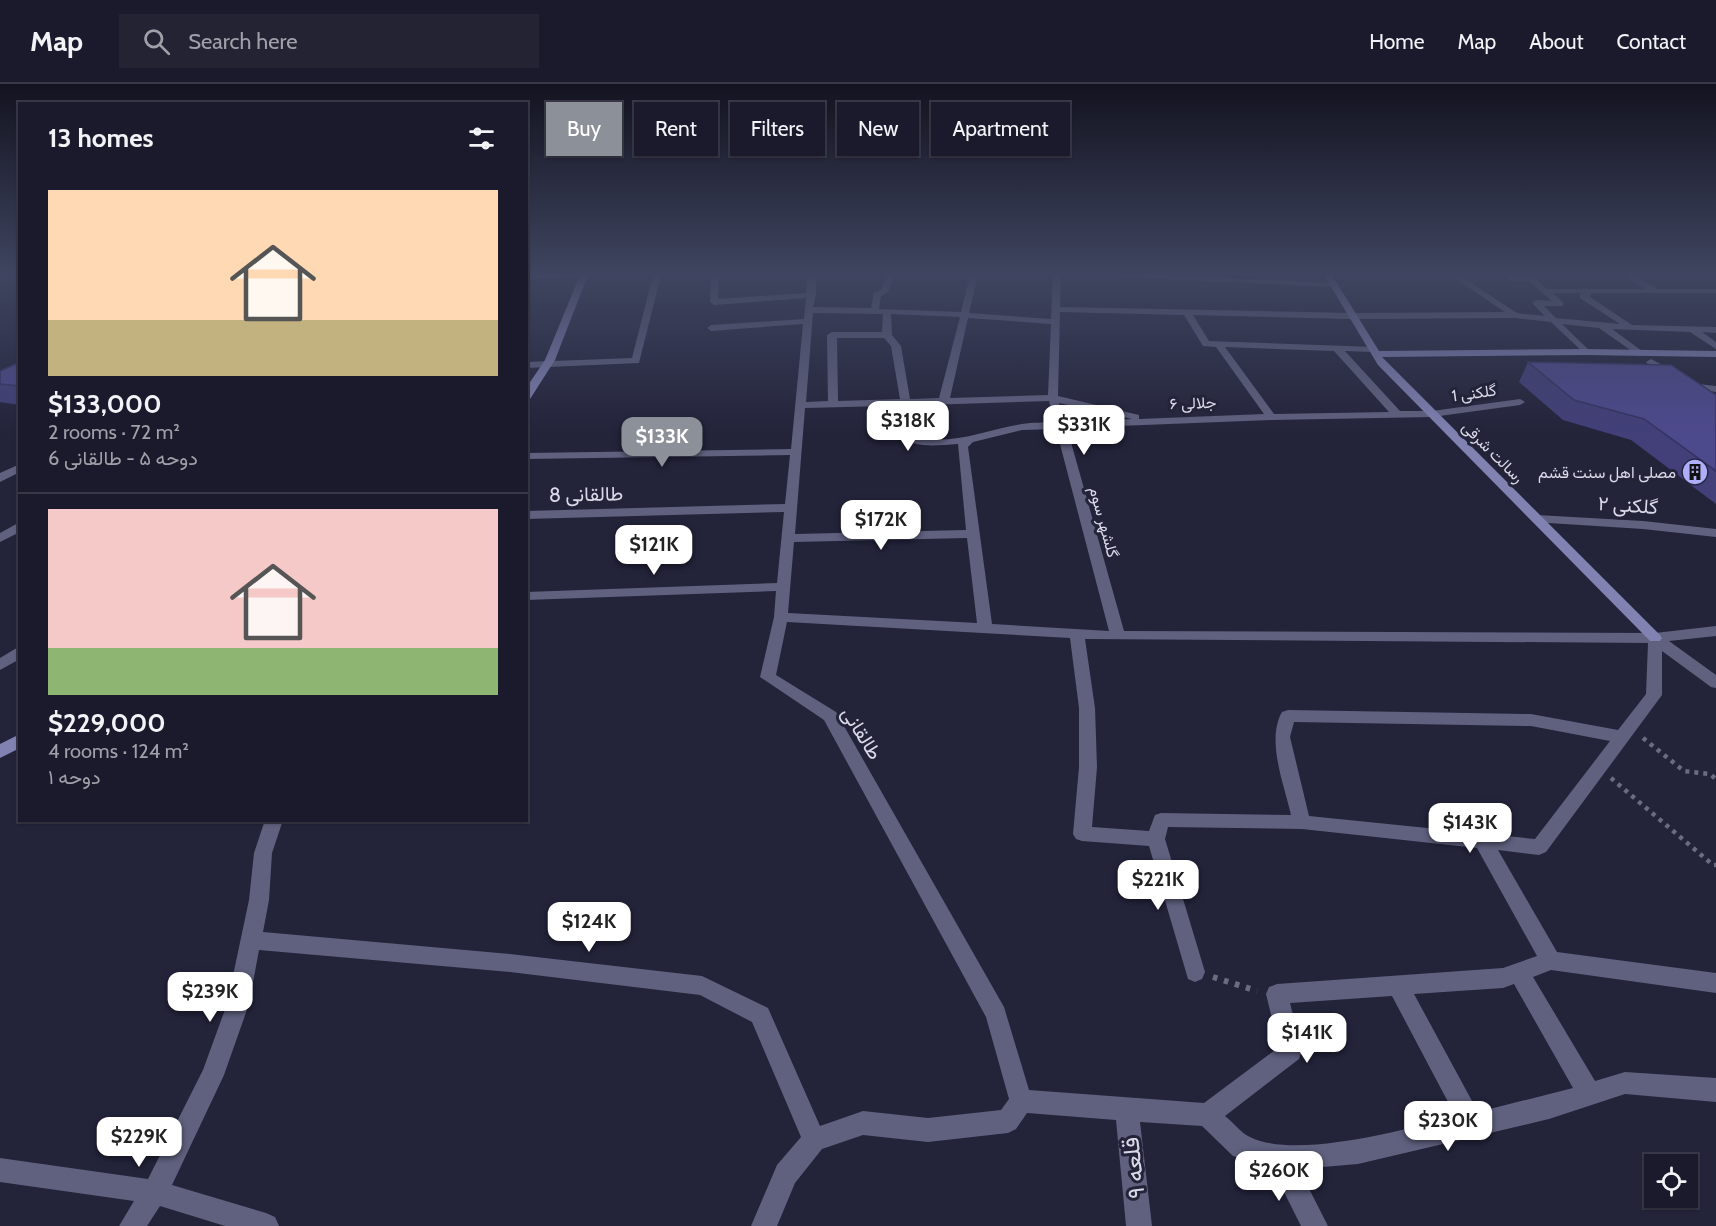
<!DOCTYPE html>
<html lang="en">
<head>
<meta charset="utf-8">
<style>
  body { margin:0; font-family:Cabin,Vazirmatn,sans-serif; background:#232334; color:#f1f3f6; height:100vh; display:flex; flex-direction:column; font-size:22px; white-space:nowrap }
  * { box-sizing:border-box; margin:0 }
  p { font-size:20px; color:#9fa1a9 }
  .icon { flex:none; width:33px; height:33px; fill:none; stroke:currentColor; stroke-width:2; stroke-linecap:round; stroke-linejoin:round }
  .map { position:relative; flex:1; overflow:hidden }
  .drawer { position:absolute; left:18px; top:18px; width:510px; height:720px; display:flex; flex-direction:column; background:#1a1a2c; border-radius:0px; box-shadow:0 2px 4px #0004,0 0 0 2px #383848 }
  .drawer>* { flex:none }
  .hud { position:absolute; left:546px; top:18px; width:570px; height:54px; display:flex; gap:12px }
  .controls { position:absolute; left:1644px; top:1070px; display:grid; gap:12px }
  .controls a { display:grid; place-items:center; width:54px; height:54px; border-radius:0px; background:#1a1a2c; box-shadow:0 2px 4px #0004,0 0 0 2px #383848; font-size:30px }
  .price { position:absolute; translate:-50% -51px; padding:0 14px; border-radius:12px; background:#fff; color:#222; font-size:20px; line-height:39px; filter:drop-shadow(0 2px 3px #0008) }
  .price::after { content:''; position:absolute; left:50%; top:36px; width:18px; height:14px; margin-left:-9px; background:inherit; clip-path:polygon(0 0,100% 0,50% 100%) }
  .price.on { background:#8c9099; color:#fff }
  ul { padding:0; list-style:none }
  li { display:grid; align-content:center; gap:12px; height:318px; padding:0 30px }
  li+li { border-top:2px solid #383848 }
  li span { display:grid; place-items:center; height:186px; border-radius:0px; color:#555 }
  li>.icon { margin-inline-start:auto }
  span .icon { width:108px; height:108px; fill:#fffc; stroke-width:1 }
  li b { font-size:26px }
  h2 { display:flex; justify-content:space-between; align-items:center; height:72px; padding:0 30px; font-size:26px }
  .chip { padding:0 21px; border-radius:0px; background:#1a1a2c; box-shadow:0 2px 4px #0004,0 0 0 2px #383848; font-size:21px; line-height:54px }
  .chip.on { background:#8c9099; color:#fff }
  header { display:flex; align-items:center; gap:36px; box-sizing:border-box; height:84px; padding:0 30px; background:#1a1a2c; border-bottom:2px solid #383848 }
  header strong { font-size:28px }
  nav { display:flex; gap:33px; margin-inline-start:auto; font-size:21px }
  .search { width:420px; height:54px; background:#232334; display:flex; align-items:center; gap:15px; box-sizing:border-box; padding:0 21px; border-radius:0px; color:#9fa1a9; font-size:22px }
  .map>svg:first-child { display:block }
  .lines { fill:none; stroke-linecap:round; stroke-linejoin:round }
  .path-far1 { stroke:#6c6c80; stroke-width:4.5; stroke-dasharray:4 5; stroke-linecap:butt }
  .path { stroke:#6c6c80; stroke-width:6; stroke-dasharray:4.5 7; stroke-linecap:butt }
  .street { fill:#60617f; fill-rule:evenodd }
  .secondary { fill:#8181b2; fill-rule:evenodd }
  .wall { fill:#423f79 }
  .building { fill:#4d498d; stroke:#363363; stroke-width:1.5 }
  .labels { text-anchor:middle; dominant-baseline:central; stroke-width:6; stroke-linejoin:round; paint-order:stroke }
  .far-street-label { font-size:16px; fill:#d9d9e8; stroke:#23233a }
  .far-poi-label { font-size:16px; fill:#d9d9e8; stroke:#23233a; text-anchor:end }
  .street-label { font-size:20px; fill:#d9d9e8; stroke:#23233a }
  .near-street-label { font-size:24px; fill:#d9d9e8; stroke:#23233a }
</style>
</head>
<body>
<header>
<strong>Map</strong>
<div class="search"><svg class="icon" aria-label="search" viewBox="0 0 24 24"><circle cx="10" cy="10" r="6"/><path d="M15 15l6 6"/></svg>Search here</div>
<nav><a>Home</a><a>Map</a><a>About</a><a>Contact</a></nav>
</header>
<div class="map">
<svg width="1716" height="1142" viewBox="0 0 1716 1142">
  <rect width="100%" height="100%" fill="#23233a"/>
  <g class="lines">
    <path class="path-far1" d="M 1643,654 L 1684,687 L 1710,690 L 1716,695
      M 1611,694 L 1713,781 L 1716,781"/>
    <path class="path" d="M 1213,893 L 1257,907"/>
    <path class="street" d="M 526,191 L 588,191 L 584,193 L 526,195 Z
      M 653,191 L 661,191 L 639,279 L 526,284 L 526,278 L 632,274 Z
      M 711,191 L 719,191 L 718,215 L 806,209 L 808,191 L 816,191 L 816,211 L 813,223 L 871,224 L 874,209 L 881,206 L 887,191 L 895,191 L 888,208 L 881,212 L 879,225 L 961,228 L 970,191 L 978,191 L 969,229 L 1051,235 L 1053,191 L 1061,191 L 1060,223 L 1352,229 L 1505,228 L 1450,191 L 1459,191 L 1517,229 L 1545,232 L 1532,219 L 1536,216 L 1552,217 L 1529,197 L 1510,197 L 1503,191 L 1534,193 L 1547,205 L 1645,205 L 1623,191 L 1632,191 L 1658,205 L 1716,205 L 1716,209 L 1591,209 L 1590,213 L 1632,241 L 1716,243 L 1716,249 L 1702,248 L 1716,258 L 1716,265 L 1690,248 L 1612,245 L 1642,267 L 1644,269 L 1639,272 L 1599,244 L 1562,240 L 1589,266 L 1589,270 L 1586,271 L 1551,238 L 1515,234 L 1352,235 L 1193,231 L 1209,257 L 1375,263 L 1375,267 L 1372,268 L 1345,267 L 1400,327 L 1432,327 L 1520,315 L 1525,318 L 1520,321 L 1432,333 L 1271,336 L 1067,344 L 1124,547 L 1655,549 L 1716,542 L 1716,552 L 1669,557 L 1716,591 L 1716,604 L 1711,603 L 1662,567 L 1662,611 L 1546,768 L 1539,771 L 1498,766 L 1557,868 L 1716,889 L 1716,909 L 1551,886 L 1533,893 L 1595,997 L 1625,988 L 1716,994 L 1716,1018 L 1625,1010 L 1549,1035 L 1358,1080 L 1299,1085 L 1328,1142 L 1301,1142 L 1272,1084 L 1233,1072 L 1202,1042 L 1140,1038 L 1152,1142 L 1126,1142 L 1116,1036 L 1027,1029 L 1016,1045 L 1008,1049 L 928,1058 L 863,1051 L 822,1065 L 795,1099 L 777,1142 L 751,1142 L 777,1081 L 801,1053 L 752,938 L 700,911 L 510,888 L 259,866 L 249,920 L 224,991 L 172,1101 L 266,1129 L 275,1133 L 279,1142 L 225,1142 L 160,1122 L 147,1142 L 119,1142 L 134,1117 L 0,1098 L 0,1074 L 148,1095 L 203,986 L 227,920 L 249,816 L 254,769 L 265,736 L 283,736 L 272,769 L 269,816 L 263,848 L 510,870 L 702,892 L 768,924 L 820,1042 L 863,1027 L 928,1034 L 1001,1026 L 1009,1015 L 986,933 L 824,636 L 760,593 L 774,533 L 776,507 L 526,516 L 526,508 L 777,499 L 784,428 L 526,435 L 526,427 L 785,420 L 790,371 L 526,375 L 526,369 L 791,365 L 803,240 L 711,247 L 707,244 L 711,241 L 804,235 L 806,214 L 714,221 L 710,218 ZM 1553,209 L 1583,209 L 1580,210 L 1580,214 L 1620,240 L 1556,234 L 1544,222 L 1563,222 L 1563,218 ZM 1060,228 L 1184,231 L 1203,262 L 1216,263 L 1264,330 L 1139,335 L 1139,331 L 1058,312 ZM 813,229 L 883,230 L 882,248 L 832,248 L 827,251 L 828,317 L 806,318 ZM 891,230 L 960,233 L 939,314 L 910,315 L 901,262 L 892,251 ZM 968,234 L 1051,240 L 1048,311 L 950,314 ZM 837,254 L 884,254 L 891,262 L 900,315 L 838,317 ZM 1225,263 L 1334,267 L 1389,328 L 1274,330 ZM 1049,317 L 1054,338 C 1044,339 1032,338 1022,340 C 987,345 937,368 904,347 L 894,322 ZM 1059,319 L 1132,335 L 1065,338 ZM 884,322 C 894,365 919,363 958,360 L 966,446 L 795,450 L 805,324 ZM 1056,345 L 1109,547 L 992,540 L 968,363 L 973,358 L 1022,346 ZM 967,454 L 977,539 L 788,529 L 794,458 ZM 787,538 L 1070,554 L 1079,624 L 1079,683 L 1073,750 L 1076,755 L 1082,757 L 1149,762 L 1188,895 L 1195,898 L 1202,895 L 1205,888 L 1165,755 L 1168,743 L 1302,745 L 1477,764 L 1537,872 L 1503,884 L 1277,900 L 1269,903 L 1266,910 L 1279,963 L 1204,1019 L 1029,1006 L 1004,923 L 836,628 L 776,591 ZM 1085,555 L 1648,559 L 1646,610 L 1618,646 L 1531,630 L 1288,626 L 1282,628 C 1266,656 1284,700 1291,731 L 1161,729 L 1155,731 L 1149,747 L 1092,743 L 1097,683 L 1095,624 ZM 1294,638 L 1531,642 L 1610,657 L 1535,755 L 1309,732 L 1290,653 ZM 1514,900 L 1573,1004 L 1478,1028 L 1414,910 L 1503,904 ZM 1392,912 L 1456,1033 C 1405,1045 1296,1076 1250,1053 C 1241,1049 1233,1038 1225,1032 L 1299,975 L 1302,967 L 1290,919 Z
      M 1117,191 L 1166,191 L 1334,199 L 1338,201 L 1334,203 L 1121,193 Z
      M 1651,275 L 1698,300 L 1716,302 L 1716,308 L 1692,305 L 1648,280 L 1646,278 Z
      M 20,380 L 20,388 L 0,398 L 0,389 Z
      M 1537,431 L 1643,437 L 1716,445 L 1716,453 L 1643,445 L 1533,438 L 1531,435 L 1533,432 Z
      M 20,438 L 20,448 L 0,458 L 0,449 Z
      M 20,562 L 20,575 L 0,586 L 0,574 Z"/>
    <path class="secondary" d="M 580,191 L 588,191 L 555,276 L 530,315 L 526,316 L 526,304 L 545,276 Z
      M 1324,191 L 1332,191 L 1379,267 L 1586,265 L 1716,267 L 1716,273 L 1586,271 L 1382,273 L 1660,551 L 1662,554 L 1660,557 L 1650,557 L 1378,281 Z
      M 20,650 L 20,664 L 0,674 L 0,660 Z"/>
  </g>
  <path class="wall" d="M 20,278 L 20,321 L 0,318 L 0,287 Z
    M 1528,278 L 1716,311 L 1716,420 L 1631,356 L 1563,336 L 1519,298 Z"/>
  <path class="building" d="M 20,278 L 20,302 L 0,300 L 0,287 Z
    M 1528,278 L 1671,281 L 1716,311 L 1716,387 L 1644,335 L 1574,316 Z"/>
  <linearGradient id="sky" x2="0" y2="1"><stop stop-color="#131320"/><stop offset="0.54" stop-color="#3f4560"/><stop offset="1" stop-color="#3f4560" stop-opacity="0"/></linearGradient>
  <rect width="1716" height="351" fill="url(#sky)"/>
  <defs>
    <g id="building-disc" transform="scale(1.35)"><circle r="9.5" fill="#aeaefa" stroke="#23233a"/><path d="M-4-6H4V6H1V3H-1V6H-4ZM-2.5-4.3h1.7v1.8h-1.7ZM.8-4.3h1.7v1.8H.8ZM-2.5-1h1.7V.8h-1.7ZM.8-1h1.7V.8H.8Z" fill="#111"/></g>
  </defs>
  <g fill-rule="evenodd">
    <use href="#building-disc" x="1695" y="388"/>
  </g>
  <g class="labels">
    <g class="far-street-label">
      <text transform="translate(1474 309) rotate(-8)">گلکنی 1</text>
      <text transform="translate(1193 319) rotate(-2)">جلالی ۶</text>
      <text transform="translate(1493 368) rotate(45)">رسالت شرقی</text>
      <text transform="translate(1104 438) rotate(75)">گلشهر سوم</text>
    </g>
    <g class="far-poi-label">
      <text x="1676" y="388">مصلی اهل سنت قشم</text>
    </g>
    <g class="street-label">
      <text transform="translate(586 410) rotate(-1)">طالقانی 8</text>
      <text transform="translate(1628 421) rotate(4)">گلکنی ۲</text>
      <text transform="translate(862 649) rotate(58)">طالقانی</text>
    </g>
    <g class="near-street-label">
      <text transform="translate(1133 1084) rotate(-96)">قلعه ۹</text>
    </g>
  </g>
</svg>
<div class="controls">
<a><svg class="icon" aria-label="locate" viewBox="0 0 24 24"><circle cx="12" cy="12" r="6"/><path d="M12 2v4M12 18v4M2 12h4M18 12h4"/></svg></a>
</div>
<b class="price" style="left:908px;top:368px">$318K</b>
<b class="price" style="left:1084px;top:372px">$331K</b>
<b class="price on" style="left:662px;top:384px">$133K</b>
<b class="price" style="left:881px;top:467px">$172K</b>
<b class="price" style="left:654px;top:492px">$121K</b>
<b class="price" style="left:1470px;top:770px">$143K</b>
<b class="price" style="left:1158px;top:827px">$221K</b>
<b class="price" style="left:589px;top:869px">$124K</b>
<b class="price" style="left:210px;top:939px">$239K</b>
<b class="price" style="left:1307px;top:980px">$141K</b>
<b class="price" style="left:1448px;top:1068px">$230K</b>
<b class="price" style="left:139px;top:1084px">$229K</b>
<b class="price" style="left:1279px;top:1118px">$260K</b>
<div class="hud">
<a class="chip on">Buy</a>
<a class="chip">Rent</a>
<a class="chip">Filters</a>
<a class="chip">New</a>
<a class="chip">Apartment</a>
</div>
<section class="drawer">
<h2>13 homes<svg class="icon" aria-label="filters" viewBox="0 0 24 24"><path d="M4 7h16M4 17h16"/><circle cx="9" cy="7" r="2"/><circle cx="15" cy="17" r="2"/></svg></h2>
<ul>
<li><span style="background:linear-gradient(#ffd9b3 70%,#c2b280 0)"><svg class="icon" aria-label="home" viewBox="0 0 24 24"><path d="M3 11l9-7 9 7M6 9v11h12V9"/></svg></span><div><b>$133,000</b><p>2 rooms · 72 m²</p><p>دوحه ۵ - طالقانی 6</p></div></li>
<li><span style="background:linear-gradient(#f6c9c9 75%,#8fb573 0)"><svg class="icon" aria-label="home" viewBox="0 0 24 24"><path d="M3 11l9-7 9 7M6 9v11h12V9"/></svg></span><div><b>$229,000</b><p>4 rooms · 124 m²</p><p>دوحه ۱</p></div></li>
</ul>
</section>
</div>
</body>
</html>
